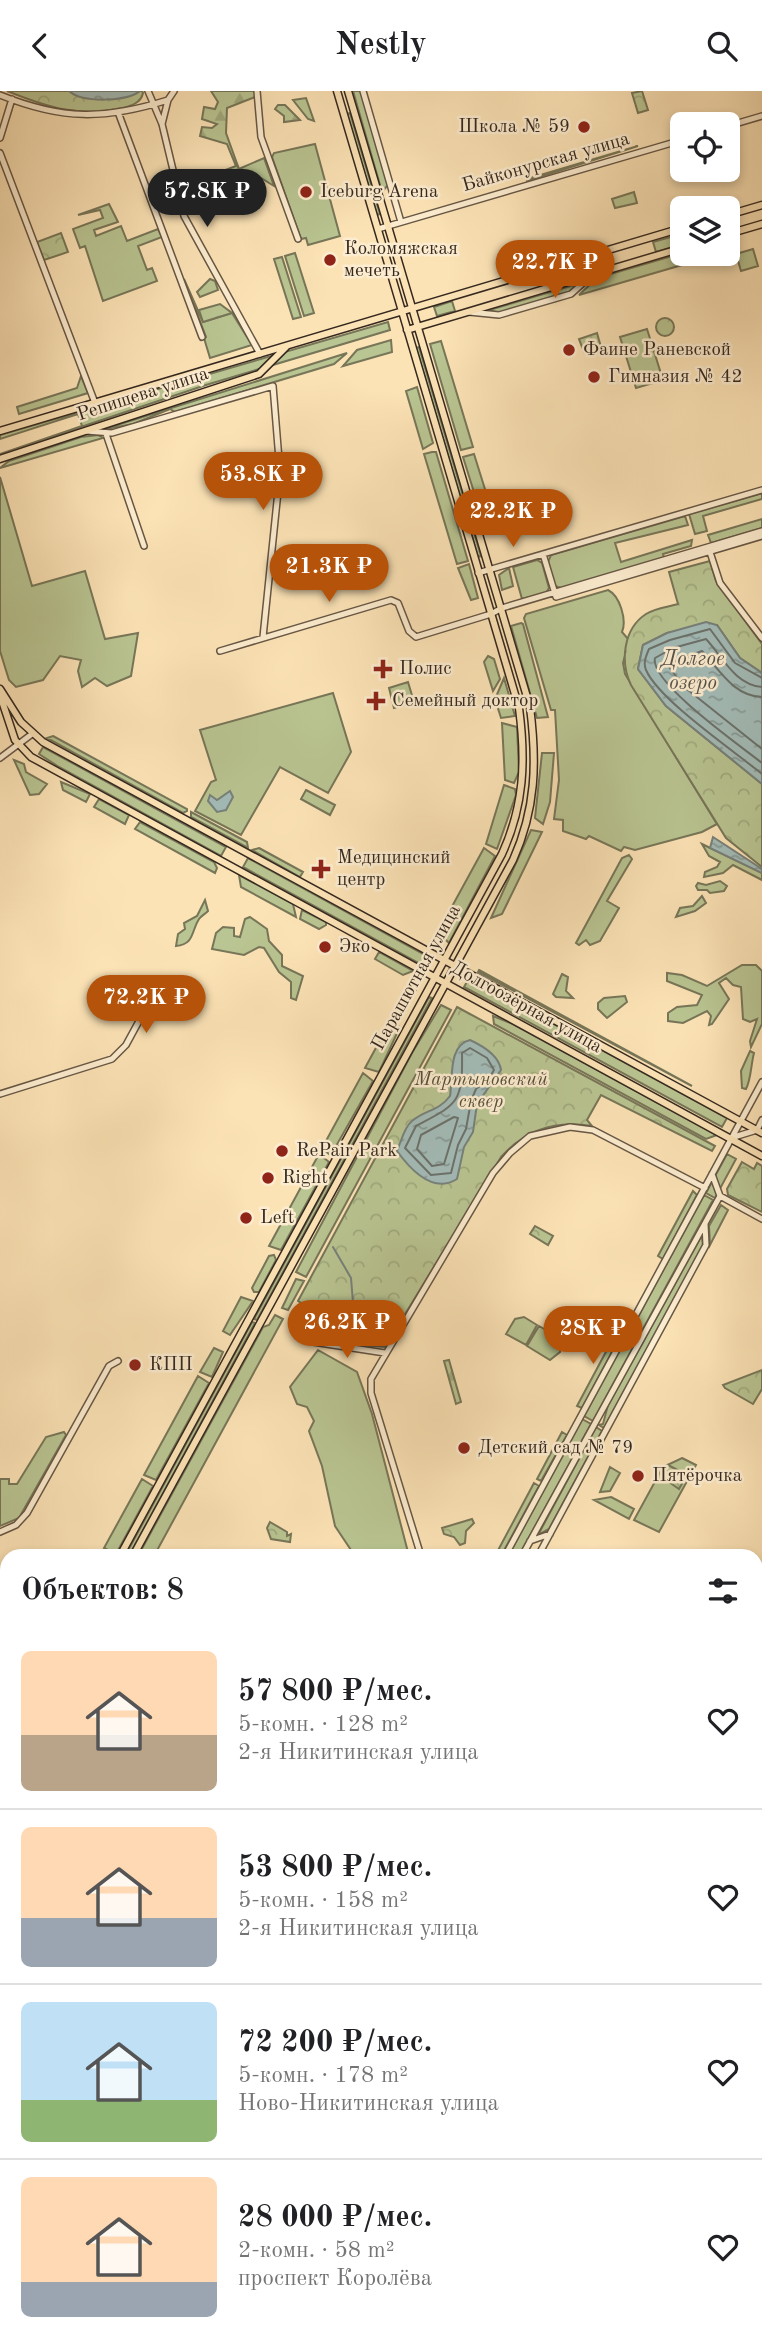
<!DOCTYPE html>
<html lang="ru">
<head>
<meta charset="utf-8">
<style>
  body { margin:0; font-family:"Old Standard TT",serif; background:#f2f2f2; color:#202124; height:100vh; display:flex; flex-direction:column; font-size:26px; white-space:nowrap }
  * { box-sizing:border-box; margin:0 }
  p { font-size:23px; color:#757577 }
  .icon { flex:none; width:38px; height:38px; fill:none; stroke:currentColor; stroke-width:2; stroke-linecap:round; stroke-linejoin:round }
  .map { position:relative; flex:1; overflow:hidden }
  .drawer { position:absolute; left:0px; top:1458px; width:763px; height:800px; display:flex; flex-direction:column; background:#fff; border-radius:21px 21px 0 0; box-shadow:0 4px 10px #0003 }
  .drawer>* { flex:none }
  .buttons { position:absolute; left:670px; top:21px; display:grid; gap:14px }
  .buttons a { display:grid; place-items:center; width:70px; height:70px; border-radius:10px; background:#fff; box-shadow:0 4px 10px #0003; font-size:35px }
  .price { position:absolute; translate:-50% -60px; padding:0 16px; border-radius:24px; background:#b45309; color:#fff; font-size:23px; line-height:46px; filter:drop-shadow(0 2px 4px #0008) }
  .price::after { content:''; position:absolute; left:50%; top:42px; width:21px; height:16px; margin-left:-10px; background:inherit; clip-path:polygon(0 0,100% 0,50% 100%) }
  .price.current { background:#222; color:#fff }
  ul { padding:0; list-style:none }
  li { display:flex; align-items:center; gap:21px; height:175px; padding:0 21px }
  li+li { border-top:2px solid #e0e0e0 }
  li span { display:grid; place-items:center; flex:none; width:196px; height:140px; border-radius:10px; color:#555 }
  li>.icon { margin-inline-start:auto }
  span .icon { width:84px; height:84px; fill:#fffc; stroke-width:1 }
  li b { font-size:30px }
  h2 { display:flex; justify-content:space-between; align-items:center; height:84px; padding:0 21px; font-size:30px }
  header { display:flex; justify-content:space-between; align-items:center; height:91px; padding:0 21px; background:#fff; font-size:32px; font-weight:600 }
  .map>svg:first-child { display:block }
  .grass { fill:#b9c592; stroke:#777658; stroke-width:2 }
  .forest { fill:url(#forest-firs); stroke:#777658; stroke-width:2 }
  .park { fill:url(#park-crowns); stroke:#777658; stroke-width:2 }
  .water { fill:url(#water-ripples); stroke:#77817b; stroke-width:2 }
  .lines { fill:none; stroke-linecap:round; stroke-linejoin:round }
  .shore { stroke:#6c726c; stroke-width:2 }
  .stream { stroke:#77817b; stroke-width:2 }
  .minor-casing { stroke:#675745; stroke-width:8 }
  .major-casing { stroke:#35281f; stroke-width:9 }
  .minor { stroke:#fdedd0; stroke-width:5 }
  .major { stroke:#fce3b6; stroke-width:6 }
  .poi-dot { fill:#8f2418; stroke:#fdedd0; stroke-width:2.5 }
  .labels { text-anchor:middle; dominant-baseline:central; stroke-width:5; stroke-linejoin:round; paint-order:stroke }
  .poi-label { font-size:19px; fill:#35281f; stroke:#fdedd0; text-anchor:start }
  .street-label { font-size:19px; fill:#35281f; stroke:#fdedd0 }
  .park-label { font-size:19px; font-style:italic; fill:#564f3c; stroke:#fdedd0 }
  .water-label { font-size:21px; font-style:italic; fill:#56544d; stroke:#fdedd0 }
</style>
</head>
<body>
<header><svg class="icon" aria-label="back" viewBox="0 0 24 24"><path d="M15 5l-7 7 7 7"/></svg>Nestly<svg class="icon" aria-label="search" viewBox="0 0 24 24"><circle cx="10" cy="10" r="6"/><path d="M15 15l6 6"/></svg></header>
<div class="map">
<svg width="762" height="2256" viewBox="0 0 762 2256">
  <defs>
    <pattern id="forest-firs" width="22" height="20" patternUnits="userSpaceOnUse" patternTransform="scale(1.75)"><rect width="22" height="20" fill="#b9c592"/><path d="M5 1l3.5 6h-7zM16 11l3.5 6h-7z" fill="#a0a97d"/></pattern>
    <pattern id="park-crowns" width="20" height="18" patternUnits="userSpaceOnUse" patternTransform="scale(1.75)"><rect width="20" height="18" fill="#b9c592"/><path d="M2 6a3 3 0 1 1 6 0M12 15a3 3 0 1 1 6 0" fill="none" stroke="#a0a97d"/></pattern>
    <pattern id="water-ripples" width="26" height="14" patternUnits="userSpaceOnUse" patternTransform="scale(1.75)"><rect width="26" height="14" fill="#a3bcb8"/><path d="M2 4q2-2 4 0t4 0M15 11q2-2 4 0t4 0" fill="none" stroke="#869995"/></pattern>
  </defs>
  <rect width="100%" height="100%" fill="#fce3b6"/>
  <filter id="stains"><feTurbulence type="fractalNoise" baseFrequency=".00286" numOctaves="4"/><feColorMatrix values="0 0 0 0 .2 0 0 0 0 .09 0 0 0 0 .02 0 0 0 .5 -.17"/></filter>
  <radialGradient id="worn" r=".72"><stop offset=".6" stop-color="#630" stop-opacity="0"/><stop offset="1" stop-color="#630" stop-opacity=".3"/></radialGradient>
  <path class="grass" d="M 353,0 L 361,0 L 388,94 L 382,101 Z
    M 350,22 L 380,123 L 377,124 L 347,23 Z
    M 315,53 L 340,145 L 308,154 L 306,147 L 301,148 L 272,66 L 274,62 Z
    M 638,55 L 527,90 L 527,88 Z
    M 109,113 L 118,131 L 94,139 L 96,145 L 121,135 L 127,150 L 158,138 L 162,146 L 138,155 L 147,179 L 152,177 L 157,190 L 103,210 L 85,155 L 80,157 L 73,138 L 103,127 L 100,119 L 78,124 Z
    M 674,145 L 677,155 L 656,161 L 653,151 Z
    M 753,158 L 758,175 L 741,180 L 736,163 Z
    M 295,162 L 314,222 L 304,225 L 285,165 Z
    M 679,163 L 682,174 L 579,204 L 597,187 Z
    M 282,166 L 301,226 L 293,228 L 274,168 Z
    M 184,188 L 203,231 L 232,222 L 252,254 L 210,267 L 204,247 L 206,246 Z
    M 581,192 L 575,199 L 499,222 L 489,219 Z
    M 452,210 L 455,220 L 437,225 L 434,216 Z
    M 388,231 L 390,239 L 206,294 L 0,363 L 82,335 L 78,323 L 0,348 L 0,344 Z
    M 647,238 L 663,289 L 636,297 L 620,246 Z
    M 391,249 L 392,261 L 343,275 L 357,259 Z
    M 441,250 L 473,356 L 461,359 L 430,253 Z
    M 419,256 L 481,465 L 478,466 L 416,257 Z
    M 347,262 L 334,273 L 175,321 L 170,318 L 133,333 L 101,339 Z
    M 81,285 L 88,302 L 19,323 L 17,316 L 77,297 Z
    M 417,296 L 433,352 L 423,358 L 406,300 Z
    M 98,344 L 103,347 L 0,377 L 9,370 L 81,346 Z
    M 432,361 L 436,361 L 468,470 L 457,473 L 424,363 Z
    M 474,363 L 489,411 L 478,414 L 463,366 Z
    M 0,386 L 32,495 L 85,480 L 105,548 L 138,542 L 131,585 L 107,595 L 95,587 L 82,596 L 78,580 L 81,569 L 60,565 L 43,589 L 16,596 L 9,589 L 0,560 Z
    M 762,402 L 762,408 L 703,425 L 707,440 L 695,443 L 689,423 Z
    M 685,425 L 688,434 L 615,452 L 621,471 L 692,449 L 691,455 L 663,463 L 664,467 L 561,497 L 555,495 L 548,471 L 551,464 Z
    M 762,428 L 762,437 L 711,452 L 708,444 Z
    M 537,469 L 542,472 L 549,497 L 546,502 L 522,508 L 513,476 Z
    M 469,473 L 478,507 L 471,509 L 458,477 Z
    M 509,477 L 513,495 L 502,499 L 499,484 Z
    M 608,499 C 620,505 627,529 622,541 L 629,549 L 623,572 L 625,583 L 717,733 L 702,741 L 635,759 L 624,756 L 621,760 L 589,745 L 586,748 L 563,740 L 563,729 L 554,728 L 559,689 L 555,619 L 551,619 L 524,527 L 526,523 Z
    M 521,532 L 523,533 L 548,626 L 537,627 L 511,535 Z
    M 488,565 L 494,568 L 500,588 L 493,600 L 484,571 Z
    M 504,587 L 515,625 L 501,627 L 495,608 Z
    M 333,602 L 351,661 L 328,702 L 280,676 L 241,744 L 195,720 L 211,691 L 216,689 L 200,639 Z
    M 502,632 L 517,636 L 519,681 L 514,692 L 505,689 Z
    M 53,645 L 187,718 L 187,720 L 183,722 L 47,647 Z
    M 43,656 L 226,756 L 221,765 L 59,676 L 39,663 Z
    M 542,662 L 554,662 L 550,711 L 543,733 L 535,727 Z
    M 14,669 L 24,673 L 26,681 L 47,693 L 39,703 L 30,704 Z
    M 61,691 L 90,703 L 86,711 L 63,699 Z
    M 504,694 L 515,698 L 516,704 L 497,758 L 486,753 Z
    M 99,708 L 129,724 L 125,733 L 94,716 Z
    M 191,721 L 247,751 L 248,757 L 191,726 Z
    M 140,731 L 214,771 L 217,777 L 215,782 L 135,738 Z
    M 531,739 L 542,741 L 502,823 L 491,827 Z
    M 702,753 L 762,782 L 762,789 L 733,774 L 723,782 L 704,786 L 705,781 L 717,776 L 720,771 L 709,765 Z
    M 259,757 L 303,781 L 300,786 L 252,759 Z
    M 484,757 L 495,765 L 449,852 L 438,841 Z
    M 629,764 L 632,768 L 607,810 L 619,817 L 600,850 L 590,854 L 586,849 L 579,854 L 576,852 L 622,767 Z
    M 248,767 L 427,865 L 422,874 L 243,776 Z
    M 239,784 L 293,813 L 296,826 L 241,796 Z
    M 720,790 L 727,795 L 724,800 L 710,802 L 707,799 L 698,799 L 696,795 L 698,792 L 706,794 Z
    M 702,805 L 706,812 L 695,820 L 676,826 L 680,817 L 693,815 Z
    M 205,809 L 208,820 C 205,823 201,825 199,828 C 191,840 195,853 176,855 L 178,843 L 185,838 L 184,832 L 197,825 Z
    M 302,819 L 326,831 L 326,834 L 319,838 L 300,828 Z
    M 250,826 L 267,838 L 269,850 L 282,864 L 282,875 L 303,885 L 296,909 L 291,907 L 291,891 L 279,881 L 264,857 L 259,856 L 244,864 L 212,858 L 216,842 L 223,836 L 234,837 L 234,845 L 240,846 L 245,828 Z
    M 379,861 L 413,880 L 403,884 L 375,868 Z
    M 742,874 L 756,874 L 762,880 L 762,933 L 751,956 L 750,950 L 757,928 L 750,931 L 743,928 L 741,896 L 733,894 L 726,887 L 719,892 L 729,908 L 712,933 L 709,934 L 711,925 L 707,920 L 683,932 L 668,930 L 668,922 L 677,916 L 697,914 L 702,904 L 667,890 L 667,882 L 682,884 L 707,895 Z
    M 479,879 L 692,995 L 478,881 Z
    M 562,883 L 568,886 L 566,900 L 573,907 L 556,906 L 553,903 Z
    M 469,887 L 727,1027 L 722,1036 L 464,896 Z
    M 413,892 L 418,895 L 400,928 L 396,928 L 395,925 Z
    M 625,905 L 627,911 L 607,927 L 598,918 L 598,912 L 604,907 Z
    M 429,906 L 432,907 L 257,1229 L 254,1228 Z
    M 441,914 L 451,919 L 306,1186 L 296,1181 L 412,962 Z
    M 493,925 L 513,933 L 717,1044 L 706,1048 L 494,933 Z
    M 390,931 L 400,936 L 379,981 L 365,977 Z
    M 750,960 L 754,962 C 751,973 751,989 746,998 L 742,997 L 741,980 Z
    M 363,982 L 373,990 L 331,1064 L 321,1059 Z
    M 319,1063 L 329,1071 L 281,1159 L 269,1155 Z
    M 727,1063 L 736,1068 L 715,1107 L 706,1102 Z
    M 693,1100 L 697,1104 L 663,1168 L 658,1165 Z
    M 704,1104 L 713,1109 L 593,1330 L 584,1325 Z
    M 721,1114 L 728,1119 L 710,1154 L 709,1135 Z
    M 702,1144 L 703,1155 L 604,1337 L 599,1334 L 603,1333 L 608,1314 Z
    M 274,1164 L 276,1169 L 259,1201 L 254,1201 L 252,1197 L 269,1165 Z
    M 296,1188 L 304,1190 L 288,1219 L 282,1217 Z
    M 241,1206 L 253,1210 L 230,1244 L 223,1240 Z
    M 275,1224 L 283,1228 L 154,1465 L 138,1465 L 263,1236 L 269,1234 Z
    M 524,1226 L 537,1234 L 526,1254 L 506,1243 L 515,1228 Z
    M 624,1227 L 629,1229 L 582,1317 L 577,1315 Z
    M 252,1231 L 255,1232 L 129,1465 L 125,1465 Z
    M 539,1235 L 560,1247 L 560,1261 L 550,1269 L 527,1255 Z
    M 214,1257 L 223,1261 L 212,1286 L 200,1281 Z
    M 318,1259 L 357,1281 L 372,1323 L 409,1465 L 355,1465 L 335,1435 L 322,1375 L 309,1340 L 314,1330 L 307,1316 L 297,1313 L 290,1296 Z
    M 198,1285 L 209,1292 L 156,1389 L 144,1384 Z
    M 582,1328 L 591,1333 L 519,1465 L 508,1465 Z
    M 596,1336 L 602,1340 L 549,1438 L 538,1444 Z
    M 64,1341 L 66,1344 L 19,1427 L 0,1435 L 0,1388 L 9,1388 L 9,1393 L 17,1393 L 46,1346 Z
    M 562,1341 L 567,1344 L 541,1390 L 537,1388 Z
    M 682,1367 L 696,1374 L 659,1441 L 634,1429 L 663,1376 Z
    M 610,1376 L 620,1382 L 610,1400 L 600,1401 Z
    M 142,1388 L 153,1395 L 116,1463 L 104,1457 Z
    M 534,1392 L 539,1395 L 501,1465 L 495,1465 Z
    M 611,1406 L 634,1418 L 629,1428 L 594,1409 Z
    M 7,1636 L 7,1663 L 0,1676 L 0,1649 Z
    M 762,1696 L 762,1729 L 756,1740 L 756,1706 Z
    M 762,1766 L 762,1810 L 756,1821 L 756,1777 Z"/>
  <path class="forest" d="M 211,0 L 255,0 L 255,6 L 227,17 L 226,42 L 239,78 L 264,67 L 274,95 L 261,87 L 252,99 L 235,103 L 232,97 L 225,98 L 223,91 L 215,93 L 207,86 L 236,75 L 227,53 L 200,45 L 202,36 L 212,37 L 217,33 L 202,28 L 204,16 L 215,18 L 218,11 Z
    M 306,7 L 314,30 L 308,28 L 293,9 Z
    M 278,14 L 285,14 L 300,29 L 284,31 L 284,25 L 275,18 Z
    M 210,188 L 215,190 L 218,199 L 200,206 L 197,201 Z
    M 449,1269 L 461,1311 L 456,1313 L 444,1270 Z"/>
  <path class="park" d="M 7,0 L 142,0 L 143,2 C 141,12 131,15 122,17 C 79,27 47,16 7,0 Z
    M 642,0 L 648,19 L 638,22 L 632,2 Z
    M 634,101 L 637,112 L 615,117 L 612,108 Z
    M 61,142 L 68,161 L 44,169 L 37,151 Z
    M 220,213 L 232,222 L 203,231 L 199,219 Z
    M656 236a9 9 0 1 1 18 0a9 9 0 1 1-18 0Z
    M 597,242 L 601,256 L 584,261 L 579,248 Z
    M 710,470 L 716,490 L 762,553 L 762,582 L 740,567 L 717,534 L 667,542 L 643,554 L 638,578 L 666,615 L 762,693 L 762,776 L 726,747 L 631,594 C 620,571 623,538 646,523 C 655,517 668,516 678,513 L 669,481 Z
    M 408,591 L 414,611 L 394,617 L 389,597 Z
    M 306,699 L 335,714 L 330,724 L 301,708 Z
    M 457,916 L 715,1055 L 712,1060 L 601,1004 L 587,1029 L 592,1035 C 556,1029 526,1038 501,1066 L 385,1256 L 332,1252 L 310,1237 L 306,1215 L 298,1210 Z
    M 742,1071 L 754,1078 L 757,1072 L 762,1075 L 762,1121 L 728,1104 L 727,1098 Z
    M 535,1135 L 553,1145 L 548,1154 L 530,1143 Z
    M 762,1279 L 762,1298 L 753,1313 L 725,1297 L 723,1294 Z
    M 668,1374 L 687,1384 L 679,1398 L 662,1386 Z
    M 472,1428 L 474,1432 L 466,1440 L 465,1452 L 460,1454 L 454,1446 L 444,1443 L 442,1437 Z
    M 270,1431 L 287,1441 L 287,1445 L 291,1443 L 290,1451 L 271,1448 L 267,1437 Z"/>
  <path class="water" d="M 69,0 L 140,0 C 127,11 82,12 69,0 Z
    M 706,531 L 717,534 L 740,567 L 762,582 L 762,693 L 666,615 L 638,578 L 643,554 L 667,542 Z
    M 230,700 L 233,706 L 226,719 L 217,721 L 208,710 L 210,704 L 217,709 Z
    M 713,746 L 762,778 L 762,782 L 710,757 Z
    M 470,949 C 483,955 499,964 501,979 L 477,1013 L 473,1041 L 464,1056 L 457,1088 C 433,1103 410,1078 397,1060 C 401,1051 404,1036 412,1030 C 425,1019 439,1020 450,1005 C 453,987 448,954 470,949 Z"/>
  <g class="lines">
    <path class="shore" d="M 762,587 L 735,572 L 710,538 L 670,549 L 649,558 C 646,565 643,572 646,579 C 659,609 734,660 762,683
      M 762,596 C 735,594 722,565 706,548 L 673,557 L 655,567 C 649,591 742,656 762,672
      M 762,606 C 733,605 719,578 702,560 L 667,573 L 683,595 L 762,658
      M 470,957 L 487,967 L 494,979 L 488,989 L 476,998 L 471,1010 L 466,1038 L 458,1054 L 451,1082 L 431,1084 L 405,1057 L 416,1035 C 457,1013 463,1013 462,962 Z
      M 454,1026 L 458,1027 L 444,1073 L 432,1075 L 417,1058 L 421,1044 Z"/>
    <path class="stream" d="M 333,1156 L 351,1187 L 355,1236"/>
    <g class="minor-casing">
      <path id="minor" d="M 148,0 L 162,33 L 184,125 L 260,263
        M 257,0 L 261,46 L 298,148
        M 363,0 L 401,131
        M 0,4 C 62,29 104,29 168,9 L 174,0
        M 118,21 L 202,246
        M 162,33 L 168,9
        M 728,35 L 762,25
        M 0,47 L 12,8
        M 0,62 L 95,312
        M 378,138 L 682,49
        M 469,221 L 499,224 L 571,203 L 592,184
        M 86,340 L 112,342 L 273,295 L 280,381 L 263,546
        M 106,343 L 144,455
        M 709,458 L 720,492 L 762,547
        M 543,463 L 556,506 L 762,445
        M 478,482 L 762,399
        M 220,560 L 391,509 L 398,512 L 409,540 L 416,546 L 491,523 L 502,517 L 762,440
        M 0,667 L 32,643
        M 0,1003 L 112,968 L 126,954 L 151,908
        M 731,1047 L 757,1039 L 762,1029
        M 720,1105 L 762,1128
        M 313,1251 L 385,1262
        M 0,1441 L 16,1434 L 27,1422 L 109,1275 L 118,1270
        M 530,1450 L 550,1443
        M 421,1465 L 371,1302 L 371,1288 L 493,1082 L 510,1062 L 530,1045 L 570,1036 L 593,1039 L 705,1097
        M 505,1465 L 762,991
        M 522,1465 L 720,1105 L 712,1083
        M 538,1465 L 706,1154 L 705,1133
        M 756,1943 L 762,1946
        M 500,2250 L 501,2256
        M 75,2256 L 78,2250
        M 93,2256 L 96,2250
        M 107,2256 L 110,2250
        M 455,2256 L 458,2250"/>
    </g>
    <g class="major-casing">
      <path id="major" d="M 728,124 L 762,114
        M 728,143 L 762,133
        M 541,179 L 547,197
        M 407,239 L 682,157
        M 0,340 L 682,137
        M 0,368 L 259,283 L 286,256
        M 0,598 L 21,631 L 43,651 L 762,1042
        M 0,604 L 15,649 L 31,666 L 762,1065
        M 120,1465 L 502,763 C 524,715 526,670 519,617 L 337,0
        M 133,1465 L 513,769 C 536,718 537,671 530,616 L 348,0
        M 0,1685 L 7,1672
        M 0,1711 L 7,1698
        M 756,1749 L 762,1738
        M 756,1767 L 762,1756
        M 756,2192 L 762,2194
        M 756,2211 L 762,2214
        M 480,2256 L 483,2250
        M 492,2256 L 495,2250"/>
    </g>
    <use href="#minor" class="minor"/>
    <use href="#major" class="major"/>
  </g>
  <g class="poi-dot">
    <circle cx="584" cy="36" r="7"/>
    <circle cx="306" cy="101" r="7"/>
    <circle cx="330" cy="169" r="7"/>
    <circle cx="569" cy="259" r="7"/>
    <circle cx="594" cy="286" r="7"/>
    <path d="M379.5 567.5h7v7h7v7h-7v7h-7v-7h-7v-7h7z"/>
    <path d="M372.5 599.5h7v7h7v7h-7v7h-7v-7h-7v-7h7z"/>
    <path d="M317.5 767.5h7v7h7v7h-7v7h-7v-7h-7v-7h7z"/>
    <circle cx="325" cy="856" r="7"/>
    <circle cx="282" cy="1060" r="7"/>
    <circle cx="268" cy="1087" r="7"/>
    <circle cx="246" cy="1127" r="7"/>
    <circle cx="135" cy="1274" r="7"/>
    <circle cx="464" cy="1357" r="7"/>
    <circle cx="638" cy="1385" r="7"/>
  </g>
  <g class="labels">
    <g class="poi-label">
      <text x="570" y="36" text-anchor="end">Школа № 59</text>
      <text x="320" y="101">Iceburg Arena</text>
      <text x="344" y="158">Коломяжская<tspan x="344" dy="22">мечеть</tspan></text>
      <text x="583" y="259">Фаине Раневской</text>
      <text x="608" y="286">Гимназия № 42</text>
      <text x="399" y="578">Полис</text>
      <text x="392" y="610">Семейный доктор</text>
      <text x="337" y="767">Медицинский<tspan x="337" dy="22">центр</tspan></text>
      <text x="339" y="856">Эко</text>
      <text x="296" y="1060">RePair Park</text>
      <text x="282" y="1087">Right</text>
      <text x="260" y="1127">Left</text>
      <text x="149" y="1274">КПП</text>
      <text x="478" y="1357">Детский сад № 79</text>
      <text x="652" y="1385">Пятёрочка</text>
    </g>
    <g class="street-label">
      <text transform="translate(546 72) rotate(-16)">Байконурская улица</text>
      <text transform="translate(143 304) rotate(-18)">Репищева улица</text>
      <text transform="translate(417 887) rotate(-61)">Парашютная улица</text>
      <text transform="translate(526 917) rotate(29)">Долгоозёрная улица</text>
    </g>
    <g class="park-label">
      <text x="481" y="989">Мартыновский<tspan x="481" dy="22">сквер</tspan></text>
    </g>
    <g class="water-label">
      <text x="693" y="568">Долгое<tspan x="693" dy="24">озеро</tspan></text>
    </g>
  </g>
  <rect width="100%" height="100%" filter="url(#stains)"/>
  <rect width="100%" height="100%" fill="url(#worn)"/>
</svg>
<div class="buttons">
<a><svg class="icon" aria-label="locate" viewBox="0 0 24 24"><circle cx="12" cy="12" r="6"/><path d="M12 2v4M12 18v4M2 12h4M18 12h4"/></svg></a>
<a><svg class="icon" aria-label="layers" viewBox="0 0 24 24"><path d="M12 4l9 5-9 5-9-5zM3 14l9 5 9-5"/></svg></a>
</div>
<b class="price current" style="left:207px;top:138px">57.8K ₽</b>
<b class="price" style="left:555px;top:209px">22.7K ₽</b>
<b class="price" style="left:263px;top:421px">53.8K ₽</b>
<b class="price" style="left:513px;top:458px">22.2K ₽</b>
<b class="price" style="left:329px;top:513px">21.3K ₽</b>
<b class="price" style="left:146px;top:944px">72.2K ₽</b>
<b class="price" style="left:347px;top:1269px">26.2K ₽</b>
<b class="price" style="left:593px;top:1275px">28K ₽</b>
<section class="drawer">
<h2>Объектов: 8<svg class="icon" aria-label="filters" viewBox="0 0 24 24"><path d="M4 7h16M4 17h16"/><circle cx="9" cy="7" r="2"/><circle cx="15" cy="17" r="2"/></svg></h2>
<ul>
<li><span style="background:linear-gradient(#ffd9b3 60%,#b9a48a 0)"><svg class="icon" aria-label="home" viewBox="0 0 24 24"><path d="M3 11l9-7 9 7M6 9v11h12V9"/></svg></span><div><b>57 800 ₽/мес.</b><p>5-комн. · 128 m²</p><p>2-я Никитинская улица</p></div><svg class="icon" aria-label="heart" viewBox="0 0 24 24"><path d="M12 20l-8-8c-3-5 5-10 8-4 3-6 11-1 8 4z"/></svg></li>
<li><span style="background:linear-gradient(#ffd9b3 65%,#9aa5b1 0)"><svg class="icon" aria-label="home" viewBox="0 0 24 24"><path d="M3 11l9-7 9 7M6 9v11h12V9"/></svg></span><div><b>53 800 ₽/мес.</b><p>5-комн. · 158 m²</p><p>2-я Никитинская улица</p></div><svg class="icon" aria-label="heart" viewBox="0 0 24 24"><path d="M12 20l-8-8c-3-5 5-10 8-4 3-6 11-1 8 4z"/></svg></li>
<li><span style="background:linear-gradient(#bfe0f5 70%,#8fb573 0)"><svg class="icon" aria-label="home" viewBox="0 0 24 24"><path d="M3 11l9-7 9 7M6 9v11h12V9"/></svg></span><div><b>72 200 ₽/мес.</b><p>5-комн. · 178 m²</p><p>Ново-Никитинская улица</p></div><svg class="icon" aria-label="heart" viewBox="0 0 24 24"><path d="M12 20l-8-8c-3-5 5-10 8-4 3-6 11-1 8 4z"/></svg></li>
<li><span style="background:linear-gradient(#ffd9b3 75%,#9aa5b1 0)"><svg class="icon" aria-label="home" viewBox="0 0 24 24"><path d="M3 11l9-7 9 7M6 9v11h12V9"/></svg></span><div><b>28 000 ₽/мес.</b><p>2-комн. · 58 m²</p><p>проспект Королёва</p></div><svg class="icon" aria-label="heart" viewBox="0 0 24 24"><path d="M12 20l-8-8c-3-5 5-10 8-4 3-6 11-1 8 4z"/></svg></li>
</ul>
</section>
</div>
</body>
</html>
